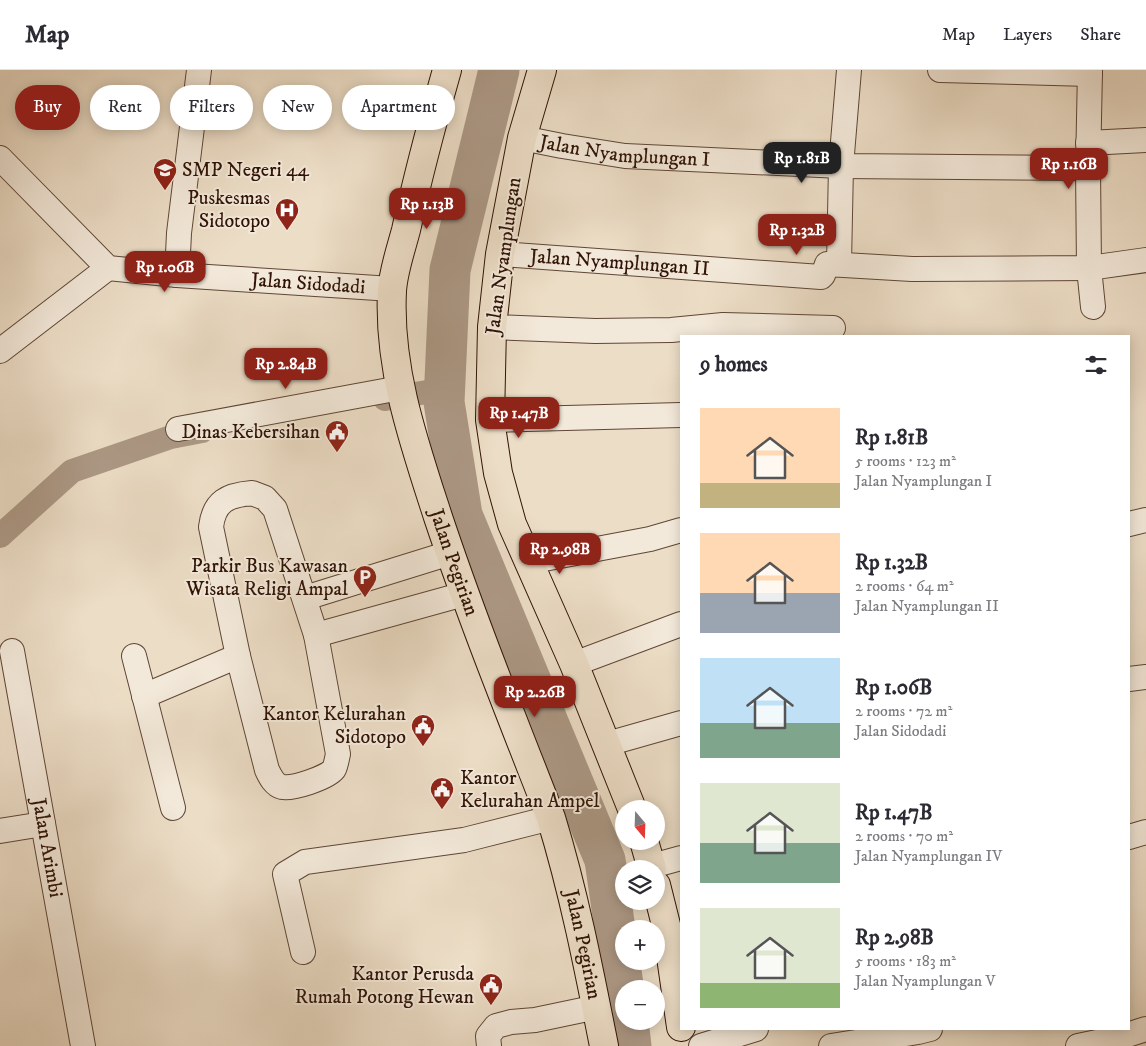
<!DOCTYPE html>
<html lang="en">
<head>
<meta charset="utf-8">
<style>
  body { margin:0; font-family:"IM FELL DW Pica",serif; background:#f2f2f3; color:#2b2b33; height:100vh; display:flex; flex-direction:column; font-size:19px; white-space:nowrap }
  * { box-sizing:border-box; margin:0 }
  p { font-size:16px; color:#7c7c81 }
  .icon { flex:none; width:28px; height:28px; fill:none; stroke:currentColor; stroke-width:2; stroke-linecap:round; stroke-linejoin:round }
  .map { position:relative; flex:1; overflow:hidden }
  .sheet { position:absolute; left:680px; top:265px; width:450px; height:695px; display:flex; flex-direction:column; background:#fff; border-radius:0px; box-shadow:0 2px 12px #0003 }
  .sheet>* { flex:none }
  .banner { position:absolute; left:15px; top:15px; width:475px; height:45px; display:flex; gap:10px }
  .needle { width:32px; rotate:161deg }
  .fabs { position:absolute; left:615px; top:730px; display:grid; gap:10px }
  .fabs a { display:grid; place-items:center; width:50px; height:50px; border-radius:50%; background:#fff; box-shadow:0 2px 12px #0003; font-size:25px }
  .price { position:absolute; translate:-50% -42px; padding:0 11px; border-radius:10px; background:#8f2418; color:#fff; font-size:16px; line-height:32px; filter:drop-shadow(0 1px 2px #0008) }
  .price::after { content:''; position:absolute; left:50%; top:30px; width:15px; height:11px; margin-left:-8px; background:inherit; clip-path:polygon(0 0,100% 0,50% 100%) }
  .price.on { background:#222; color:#fff }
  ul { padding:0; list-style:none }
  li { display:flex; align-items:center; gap:15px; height:125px; padding:0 20px }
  li span { display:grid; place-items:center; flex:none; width:140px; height:100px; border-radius:0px; color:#555 }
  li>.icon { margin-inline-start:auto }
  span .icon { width:60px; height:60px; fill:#fffc; stroke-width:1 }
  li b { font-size:21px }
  h2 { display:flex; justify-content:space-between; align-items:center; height:60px; padding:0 20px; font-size:21px }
  .pill { padding:0 18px; border-radius:22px; background:#fff; box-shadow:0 2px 12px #0003; font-size:18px; line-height:45px }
  .pill.on { background:#8f2418; color:#fff }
  header { display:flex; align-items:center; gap:30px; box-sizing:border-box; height:70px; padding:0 25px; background:#fff; border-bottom:1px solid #e1e1e2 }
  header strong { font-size:24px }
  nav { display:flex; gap:28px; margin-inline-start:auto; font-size:18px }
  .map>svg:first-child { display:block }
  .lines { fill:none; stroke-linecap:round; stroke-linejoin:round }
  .canal { stroke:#ac9885; stroke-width:24 }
  .river { stroke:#ac9885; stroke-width:41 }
  .minor-casing { stroke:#5f4636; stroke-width:26 }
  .major-casing { stroke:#301306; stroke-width:30 }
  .minor { stroke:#f3e9da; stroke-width:24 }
  .major { stroke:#ecddc6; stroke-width:28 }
  .labels { text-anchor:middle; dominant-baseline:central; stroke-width:4; stroke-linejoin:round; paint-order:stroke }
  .street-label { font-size:20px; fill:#301306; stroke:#f3e9da }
  .poi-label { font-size:20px; fill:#301306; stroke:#f3e9da; text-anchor:end }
</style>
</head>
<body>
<header>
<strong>Map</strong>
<nav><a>Map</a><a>Layers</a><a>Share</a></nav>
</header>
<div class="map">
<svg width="1146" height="976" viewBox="0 0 1146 976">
  <rect width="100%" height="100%" fill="#ecddc6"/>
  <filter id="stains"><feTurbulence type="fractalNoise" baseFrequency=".004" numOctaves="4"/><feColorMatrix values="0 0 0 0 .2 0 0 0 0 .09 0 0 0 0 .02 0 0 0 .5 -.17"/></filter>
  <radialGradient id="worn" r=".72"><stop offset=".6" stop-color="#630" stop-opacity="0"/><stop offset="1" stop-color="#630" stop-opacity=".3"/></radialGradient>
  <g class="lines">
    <path class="canal" d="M 385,329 L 445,319
      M 0,466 L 72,401 L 171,367 L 202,361"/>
    <path class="river" d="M 499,0 L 450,200 L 444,332 L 462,445 L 605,790 L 624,922
      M 628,951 L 631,976"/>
    <g class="minor-casing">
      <g id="minor">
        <path d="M 940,0 L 1090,4"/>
        <path d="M 1090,0 L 1088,98 L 1089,198 L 1093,237"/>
        <path id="s1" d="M 522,68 L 562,76 L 625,86 L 841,96 L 1088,98"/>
        <path d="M 1088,73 L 1146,70"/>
        <path id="s2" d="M 0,88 L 108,198 L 177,205 L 392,219"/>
        <path id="s3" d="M 500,184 L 821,207 L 823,205 L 827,194 L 912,199 L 1089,198 L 1146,190"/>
        <path d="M 839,194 L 841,96 L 849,0"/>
        <path d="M 177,205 L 179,163 L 199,0"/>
        <path d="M 492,257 L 595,261 L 671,260 L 723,255 L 833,258"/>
        <path d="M 0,281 L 108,198"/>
        <path d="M 490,350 L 681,345"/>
        <path d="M 178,359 L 400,318"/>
        <path d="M 252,423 L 265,428 L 275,439 L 316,565 L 338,684 C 337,688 336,695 334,699 C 327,708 293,719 282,717 C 274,715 270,706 267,700 L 238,586 L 211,457 C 214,431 228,425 252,423 Z"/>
        <path d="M 1129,454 L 1146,450"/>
        <path d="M 528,492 L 650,469 L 681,460"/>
        <path d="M 305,528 L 450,483"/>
        <path d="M 316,565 L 464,524"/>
        <path id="s4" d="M 12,581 L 83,976"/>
        <path d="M 134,586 L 173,738"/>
        <path d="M 574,594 L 681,554"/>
        <path d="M 1129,609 L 1146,607"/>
        <path d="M 144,626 L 238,586"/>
        <path d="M 607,674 L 681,653"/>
        <path d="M 0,761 L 43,754"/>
        <path d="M 1129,767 L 1146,762"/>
        <path d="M 652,796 L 681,788"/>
        <path d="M 303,882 L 285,804 L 305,792 L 464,770 L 551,748"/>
        <path d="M 489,976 L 488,966 L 496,956 L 511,952 L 535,950 L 597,937"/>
        <path d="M 701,976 L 756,959"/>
        <path d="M 831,976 L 918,962 L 930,959"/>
        <path d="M 1078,976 L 1121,967 L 1146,959"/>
      </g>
    </g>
    <g class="major-casing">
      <g id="major">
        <path id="s5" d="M 447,0 C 432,53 418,106 406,160 C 401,179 393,202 392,221 C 388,299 414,373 438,447 C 472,549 512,648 551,748 C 574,823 589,900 604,976"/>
        <path d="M 542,0 L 522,68 L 500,184 L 492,257 L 490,350 L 498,403 L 512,454 L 574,594 L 632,739"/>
        <path d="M 644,771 L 652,799"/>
        <path d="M 656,815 L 667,859 L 681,957"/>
      </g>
    </g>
    <use href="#minor" class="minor"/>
    <use href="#major" class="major"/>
  </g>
  <defs>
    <g id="school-pin" transform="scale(1.25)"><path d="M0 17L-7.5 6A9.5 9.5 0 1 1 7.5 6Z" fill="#8f2418" stroke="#f3e9da"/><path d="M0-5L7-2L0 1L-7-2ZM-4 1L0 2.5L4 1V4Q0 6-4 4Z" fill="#fff"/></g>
    <g id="hospital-pin" transform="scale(1.25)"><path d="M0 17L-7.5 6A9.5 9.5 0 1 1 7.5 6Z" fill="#8f2418" stroke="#f3e9da"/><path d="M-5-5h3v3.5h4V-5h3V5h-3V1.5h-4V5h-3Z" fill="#fff"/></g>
    <g id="civic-pin" transform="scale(1.25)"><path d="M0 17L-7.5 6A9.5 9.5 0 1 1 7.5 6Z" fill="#8f2418" stroke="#f3e9da"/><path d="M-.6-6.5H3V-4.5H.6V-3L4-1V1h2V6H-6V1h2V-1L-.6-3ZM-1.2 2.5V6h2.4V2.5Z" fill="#fff"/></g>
    <g id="parking-pin" transform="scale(1.25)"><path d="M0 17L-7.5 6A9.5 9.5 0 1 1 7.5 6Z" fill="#8f2418" stroke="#f3e9da"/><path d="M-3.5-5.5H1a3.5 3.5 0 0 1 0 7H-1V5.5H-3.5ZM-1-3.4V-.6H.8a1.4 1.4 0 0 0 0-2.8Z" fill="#fff"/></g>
  </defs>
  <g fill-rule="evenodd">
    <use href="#school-pin" x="165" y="100"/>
    <use href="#hospital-pin" x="287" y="140"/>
    <use href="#civic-pin" x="337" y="362"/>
    <use href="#parking-pin" x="365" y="507"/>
    <use href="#civic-pin" x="423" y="656"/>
    <use href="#civic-pin" x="442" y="719"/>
    <use href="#civic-pin" x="491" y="915"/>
  </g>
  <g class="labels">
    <g class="street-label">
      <text stroke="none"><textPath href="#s1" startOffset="104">Jalan Nyamplungan I</textPath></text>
      <text transform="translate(504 186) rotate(-82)">Jalan Nyamplungan</text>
      <text stroke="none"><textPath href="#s3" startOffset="120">Jalan Nyamplungan II</textPath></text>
      <text stroke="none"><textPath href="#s2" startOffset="355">Jalan Sidodadi</textPath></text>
      <text stroke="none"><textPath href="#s5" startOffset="508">Jalan Pegirian</textPath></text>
      <text stroke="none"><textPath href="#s4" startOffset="200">Jalan Arimbi</textPath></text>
      <text stroke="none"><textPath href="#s5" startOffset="912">Jalan Pegirian</textPath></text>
    </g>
    <g class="poi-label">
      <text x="182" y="100" text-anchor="start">SMP Negeri 44</text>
      <text x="270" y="128">Puskesmas<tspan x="270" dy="23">Sidotopo</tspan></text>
      <text x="320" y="362">Dinas Kebersihan</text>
      <text x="348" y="496">Parkir Bus Kawasan<tspan x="348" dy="23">Wisata Religi Ampal</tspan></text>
      <text x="406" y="644">Kantor Kelurahan<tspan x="406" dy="23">Sidotopo</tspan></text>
      <text x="460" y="708" text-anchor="start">Kantor<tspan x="460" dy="23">Kelurahan Ampel</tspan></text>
      <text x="474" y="904">Kantor Perusda<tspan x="474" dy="23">Rumah Potong Hewan</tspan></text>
    </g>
  </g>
  <rect width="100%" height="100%" filter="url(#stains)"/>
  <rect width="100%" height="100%" fill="url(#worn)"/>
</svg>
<div class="fabs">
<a><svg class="needle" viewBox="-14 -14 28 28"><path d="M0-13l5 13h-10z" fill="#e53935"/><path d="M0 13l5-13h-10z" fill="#7c7c81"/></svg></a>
<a><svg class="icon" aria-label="layers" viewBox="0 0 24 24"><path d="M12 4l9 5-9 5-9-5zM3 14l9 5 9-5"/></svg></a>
<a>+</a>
<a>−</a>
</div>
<b class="price on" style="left:802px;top:114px">Rp 1.81B</b>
<b class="price" style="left:1069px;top:120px">Rp 1.16B</b>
<b class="price" style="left:427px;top:160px">Rp 1.13B</b>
<b class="price" style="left:797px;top:186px">Rp 1.32B</b>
<b class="price" style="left:165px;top:223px">Rp 1.06B</b>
<b class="price" style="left:286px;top:320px">Rp 2.84B</b>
<b class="price" style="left:519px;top:369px">Rp 1.47B</b>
<b class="price" style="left:560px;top:505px">Rp 2.98B</b>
<b class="price" style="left:535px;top:648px">Rp 2.26B</b>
<div class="banner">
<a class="pill on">Buy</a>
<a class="pill">Rent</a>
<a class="pill">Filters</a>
<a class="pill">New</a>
<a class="pill">Apartment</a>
</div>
<section class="sheet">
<h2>9 homes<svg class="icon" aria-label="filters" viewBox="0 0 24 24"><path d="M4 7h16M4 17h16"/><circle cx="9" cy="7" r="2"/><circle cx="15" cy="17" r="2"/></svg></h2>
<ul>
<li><span style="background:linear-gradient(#ffd9b3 75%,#c2b280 0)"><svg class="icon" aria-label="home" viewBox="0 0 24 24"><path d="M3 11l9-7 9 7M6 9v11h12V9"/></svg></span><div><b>Rp 1.81B</b><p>5 rooms · 123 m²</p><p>Jalan Nyamplungan I</p></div></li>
<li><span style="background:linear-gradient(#ffd9b3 60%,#9aa5b1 0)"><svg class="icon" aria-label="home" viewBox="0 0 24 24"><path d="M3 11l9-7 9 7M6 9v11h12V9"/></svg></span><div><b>Rp 1.32B</b><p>2 rooms · 64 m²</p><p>Jalan Nyamplungan II</p></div></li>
<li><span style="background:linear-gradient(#bfe0f5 65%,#7fa58c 0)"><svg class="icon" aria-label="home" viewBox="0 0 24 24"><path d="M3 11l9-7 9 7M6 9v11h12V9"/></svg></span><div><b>Rp 1.06B</b><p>2 rooms · 72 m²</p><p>Jalan Sidodadi</p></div></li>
<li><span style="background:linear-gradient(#dfe7d0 60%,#7fa58c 0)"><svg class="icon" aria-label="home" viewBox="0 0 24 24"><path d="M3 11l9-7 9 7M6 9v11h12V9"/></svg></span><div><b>Rp 1.47B</b><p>2 rooms · 70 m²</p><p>Jalan Nyamplungan IV</p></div></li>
<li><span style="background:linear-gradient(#dfe7d0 75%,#8fb573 0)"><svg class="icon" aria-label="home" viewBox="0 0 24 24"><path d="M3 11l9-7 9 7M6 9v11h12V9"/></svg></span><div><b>Rp 2.98B</b><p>5 rooms · 183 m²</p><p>Jalan Nyamplungan V</p></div></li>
</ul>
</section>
</div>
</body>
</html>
